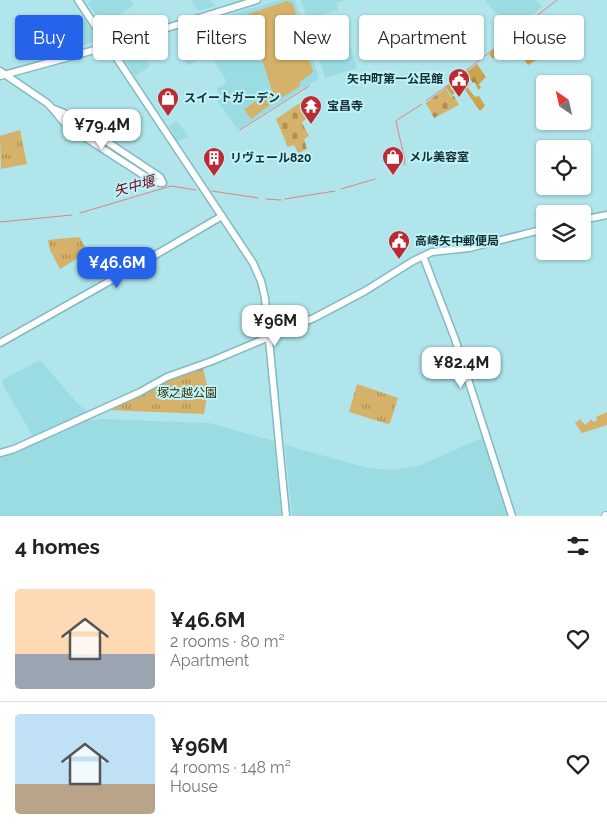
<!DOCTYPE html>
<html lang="en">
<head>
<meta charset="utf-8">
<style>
  body { margin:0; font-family:Raleway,"Noto Sans JP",sans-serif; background:#f2f2f2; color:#222; height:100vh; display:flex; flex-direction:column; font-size:19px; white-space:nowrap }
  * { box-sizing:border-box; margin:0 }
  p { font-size:16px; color:#767676 }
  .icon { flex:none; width:28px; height:28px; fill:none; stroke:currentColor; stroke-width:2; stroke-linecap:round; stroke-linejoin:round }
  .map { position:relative; height:516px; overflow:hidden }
  .panel { display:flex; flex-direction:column; background:#fff; flex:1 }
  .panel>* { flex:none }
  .hud { position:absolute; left:15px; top:15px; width:578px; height:45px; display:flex; gap:10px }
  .needle { width:32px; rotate:326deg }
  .fabs { position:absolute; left:536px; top:75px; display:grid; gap:10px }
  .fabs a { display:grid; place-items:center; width:55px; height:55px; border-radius:5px; background:#fff; box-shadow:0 1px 4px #0004; font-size:25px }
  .price { position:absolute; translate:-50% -42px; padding:0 11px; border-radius:10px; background:#fff; color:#222; font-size:16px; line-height:32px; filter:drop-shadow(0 1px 2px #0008) }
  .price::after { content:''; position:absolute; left:50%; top:30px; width:15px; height:11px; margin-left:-8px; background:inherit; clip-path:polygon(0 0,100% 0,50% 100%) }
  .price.current { background:#2563eb; color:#fff }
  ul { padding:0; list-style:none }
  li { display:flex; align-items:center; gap:15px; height:125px; padding:0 15px }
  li+li { border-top:1px solid #e0e0e0 }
  li span { display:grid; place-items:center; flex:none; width:140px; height:100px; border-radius:5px; color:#555 }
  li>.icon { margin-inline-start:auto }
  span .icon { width:60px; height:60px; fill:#fffc; stroke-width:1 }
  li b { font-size:21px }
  h2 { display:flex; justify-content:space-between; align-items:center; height:60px; padding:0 15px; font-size:21px }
  .chip { padding:0 18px; border-radius:5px; background:#fff; box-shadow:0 1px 4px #0004; font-size:18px; line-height:45px }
  .chip.current { background:#2563eb; color:#fff }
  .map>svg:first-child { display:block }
  .built { fill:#9bdce2 }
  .grass { fill:url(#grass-dots) }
  .forest { fill:url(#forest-firs) }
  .cemetery { fill:url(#cemetery-stones) }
  .park { fill:url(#park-tufts) }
  .pitch { fill:#d5b169 }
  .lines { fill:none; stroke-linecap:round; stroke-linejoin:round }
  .stream { stroke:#e2847e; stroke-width:1 }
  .secondary-casing { stroke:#84b9bf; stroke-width:9 }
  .highway-casing { stroke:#84b9bf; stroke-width:10 }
  .secondary { stroke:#fff; stroke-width:6 }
  .highway { stroke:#fff; stroke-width:8 }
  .labels { text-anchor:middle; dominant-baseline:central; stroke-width:4; stroke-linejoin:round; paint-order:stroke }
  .poi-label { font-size:12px; font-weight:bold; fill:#172d2f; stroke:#bcf3f8; text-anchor:start }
  .park-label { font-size:12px; fill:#3c2b03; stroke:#bcf3f8 }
  .water-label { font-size:14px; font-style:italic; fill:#7d0615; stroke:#bcf3f8 }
</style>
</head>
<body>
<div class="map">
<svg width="607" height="516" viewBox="0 0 607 516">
  <defs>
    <pattern id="grass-dots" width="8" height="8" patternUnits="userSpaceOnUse" patternTransform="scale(1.25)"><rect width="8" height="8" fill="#d5b169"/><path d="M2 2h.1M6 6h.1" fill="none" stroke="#ac9057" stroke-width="1.8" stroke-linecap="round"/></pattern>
    <pattern id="forest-firs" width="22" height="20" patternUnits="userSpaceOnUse" patternTransform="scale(1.25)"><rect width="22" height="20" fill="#cda44b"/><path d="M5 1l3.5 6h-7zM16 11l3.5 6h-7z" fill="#a5863f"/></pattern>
    <pattern id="cemetery-stones" width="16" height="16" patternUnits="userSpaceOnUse" patternTransform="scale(1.25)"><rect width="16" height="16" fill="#d5b169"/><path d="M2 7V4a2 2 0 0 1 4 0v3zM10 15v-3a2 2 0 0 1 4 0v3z" fill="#ac9057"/></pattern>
    <pattern id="park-tufts" width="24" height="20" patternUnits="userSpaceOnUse" patternTransform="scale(1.25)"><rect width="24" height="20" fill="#d5b169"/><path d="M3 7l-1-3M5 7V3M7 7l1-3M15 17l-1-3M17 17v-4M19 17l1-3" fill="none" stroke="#ac9057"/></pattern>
  </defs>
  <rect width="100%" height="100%" fill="#afe5eb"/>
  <path class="built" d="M 93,0 L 130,0 L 134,5 L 103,26 L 88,3 Z
    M 191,0 L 210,0 L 215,6 L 198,11 Z
    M 279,0 L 295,0 L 319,78 L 238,130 L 217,100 L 220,97 L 217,88 L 227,82 L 210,54 L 188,65 L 180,57 L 177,48 L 199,41 L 195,26 Z
    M 301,0 L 344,0 L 336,3 L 338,10 L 307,19 Z
    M 485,0 L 536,0 L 542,7 L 512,30 L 510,30 Z
    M 84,18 L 96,36 L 93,42 L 71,49 L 67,37 L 75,34 L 72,21 Z
    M 343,24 L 357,68 L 325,78 L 312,33 Z
    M 138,47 L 150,66 L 135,76 L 123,57 L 125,51 Z
    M 177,121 L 188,136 L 178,142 L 169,126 Z
    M 40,360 L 79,405 L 86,410 L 85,413 L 35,436 L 32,435 L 2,383 L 4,379 Z
    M 101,419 L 209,423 L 274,441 L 281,516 L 0,516 L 0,456 L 83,421 Z
    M 482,438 L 508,516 L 292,516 L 285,445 L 368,468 L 394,470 L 421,465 Z"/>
  <path class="grass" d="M 550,43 L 552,45 L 555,43 L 568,57 L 567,58 L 565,59 L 556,50 L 543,60 L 539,60 L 549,49 L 547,45 Z"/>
  <path class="forest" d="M 536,16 L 537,20 L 535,22 L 538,25 L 534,30 L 531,29 L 528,31 L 529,35 L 524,41 L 527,44 L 528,44 L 530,48 L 533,48 L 535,50 L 534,52 L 535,55 L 541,55 L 538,59 L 528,65 L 516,49 L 513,52 L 508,51 L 500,58 L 492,58 L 489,54 L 493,50 Z
    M 477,64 L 486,77 L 479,84 L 481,88 L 478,90 L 475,82 L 473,83 L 471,80 L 467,82 L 469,86 L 467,87 L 475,97 L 479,96 L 485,106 L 480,111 L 461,84 L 456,84 L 450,88 L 455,92 L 452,96 L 446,87 Z"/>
  <path class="cemetery" d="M 575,35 L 584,43 L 577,52 L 575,50 L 570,54 L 564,49 Z
    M 446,88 L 451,97 L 454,96 L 459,105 L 434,118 L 426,103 Z
    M 303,101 L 312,115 L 303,121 L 302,123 L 309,136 L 304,139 L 307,149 L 298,153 L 294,145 L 288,147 L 276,119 Z"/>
  <path class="park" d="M 20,130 L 27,164 L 1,169 L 0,136 Z
    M 78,237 L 80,238 L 88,252 L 60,269 L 50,250 L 48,240 Z
    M 200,367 L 203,368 L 208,390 L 204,414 L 109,410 L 108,408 L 171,378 Z
    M 357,384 L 398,398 L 390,423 L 388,424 L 349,412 Z
    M 607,412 L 607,425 L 582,433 L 575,423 L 580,419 L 585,425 L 591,420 L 594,422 L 597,420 L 596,417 Z"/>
  <path class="pitch" d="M 287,1 L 293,4 L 313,72 L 300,82 L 299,87 L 281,98 L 274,97 L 248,14 Z
    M 270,92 L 275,101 L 251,119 L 244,109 Z"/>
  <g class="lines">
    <path class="stream" d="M 455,79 L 557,0
      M 426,101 L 454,81
      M 240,130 L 309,86
      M 404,165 L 405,160 L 396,122 L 397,120 L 422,104
      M 341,189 L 375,179
      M 212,191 L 258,198
      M 266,199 L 281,200
      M 285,199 L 335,191
      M 80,213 L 171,186 L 196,190
      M 0,222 L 72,215"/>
    <g class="secondary-casing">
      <path id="secondary" d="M 78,0 L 253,263 L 261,281 L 265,298 L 286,516
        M 0,71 L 47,103 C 56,111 60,120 69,127 L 154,182 L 163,183 L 160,177 L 64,113 L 54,109
        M 0,76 L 109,46 L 257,0
        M 582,220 L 607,215
        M 423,256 L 455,339 L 512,516
        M 0,343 L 133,268 L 222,216
        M 0,453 L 14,449 L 140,392 L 167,377 L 212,361 L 314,318 L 365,291 L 413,261 L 432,252 L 469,248 L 545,229"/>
    </g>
    <g class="highway-casing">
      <path id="highway" d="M 606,516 L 607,516"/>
    </g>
    <use href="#secondary" class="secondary"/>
    <use href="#highway" class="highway"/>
  </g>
  <defs>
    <g id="civic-pin" transform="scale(1.125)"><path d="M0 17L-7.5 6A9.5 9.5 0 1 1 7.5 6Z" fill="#bb2b31" stroke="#bcf3f8"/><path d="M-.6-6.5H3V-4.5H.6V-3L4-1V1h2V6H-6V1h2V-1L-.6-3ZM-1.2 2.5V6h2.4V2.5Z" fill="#fff"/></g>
    <g id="shop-pin" transform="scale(1.125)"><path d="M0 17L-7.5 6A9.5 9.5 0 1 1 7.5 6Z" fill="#bb2b31" stroke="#bcf3f8"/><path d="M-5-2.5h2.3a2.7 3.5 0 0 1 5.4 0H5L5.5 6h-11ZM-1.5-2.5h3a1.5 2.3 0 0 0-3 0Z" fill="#fff"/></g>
    <g id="temple-pin" transform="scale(1.125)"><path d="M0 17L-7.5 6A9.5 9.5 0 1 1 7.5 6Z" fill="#bb2b31" stroke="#bcf3f8"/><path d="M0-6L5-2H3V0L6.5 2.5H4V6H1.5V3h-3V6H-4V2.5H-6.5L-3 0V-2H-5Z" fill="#fff"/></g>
    <g id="building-pin" transform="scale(1.125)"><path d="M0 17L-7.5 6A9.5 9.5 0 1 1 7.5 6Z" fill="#bb2b31" stroke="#bcf3f8"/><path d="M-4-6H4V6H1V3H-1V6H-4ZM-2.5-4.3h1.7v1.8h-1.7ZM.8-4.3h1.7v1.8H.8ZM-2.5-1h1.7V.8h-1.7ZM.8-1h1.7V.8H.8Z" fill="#fff"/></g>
  </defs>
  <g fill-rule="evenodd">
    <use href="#civic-pin" x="459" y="79"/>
    <use href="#shop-pin" x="168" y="98"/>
    <use href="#temple-pin" x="311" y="106"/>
    <use href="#shop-pin" x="393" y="157"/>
    <use href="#building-pin" x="214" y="158"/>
    <use href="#civic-pin" x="399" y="241"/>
  </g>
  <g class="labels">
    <g class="poi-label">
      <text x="443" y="79" text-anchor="end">矢中町第一公民館</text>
      <text x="184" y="98">スイートガーデン</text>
      <text x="327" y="106">宝昌寺</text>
      <text x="409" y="157">メル美容室</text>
      <text x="230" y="158">リヴェール820</text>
      <text x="415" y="241">高崎矢中郵便局</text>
    </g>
    <g class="park-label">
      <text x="187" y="393">塚之越公園</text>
    </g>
    <g class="water-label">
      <text transform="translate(134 186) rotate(-16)">矢中堰</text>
    </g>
  </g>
</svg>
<div class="fabs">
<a><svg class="needle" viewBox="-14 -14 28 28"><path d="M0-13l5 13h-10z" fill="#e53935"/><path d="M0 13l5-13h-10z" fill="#767676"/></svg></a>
<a><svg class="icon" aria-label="locate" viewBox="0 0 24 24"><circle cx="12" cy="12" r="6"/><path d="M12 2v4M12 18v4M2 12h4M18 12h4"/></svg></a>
<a><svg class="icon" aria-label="layers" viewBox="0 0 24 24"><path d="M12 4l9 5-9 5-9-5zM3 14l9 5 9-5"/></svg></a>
</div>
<b class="price" style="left:102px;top:151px">¥79.4M</b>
<b class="price current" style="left:117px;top:289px">¥46.6M</b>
<b class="price" style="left:275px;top:347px">¥96M</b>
<b class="price" style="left:461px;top:389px">¥82.4M</b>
<div class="hud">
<a class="chip current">Buy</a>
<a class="chip">Rent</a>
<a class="chip">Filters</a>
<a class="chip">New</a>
<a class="chip">Apartment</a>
<a class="chip">House</a>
</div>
</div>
<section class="panel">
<h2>4 homes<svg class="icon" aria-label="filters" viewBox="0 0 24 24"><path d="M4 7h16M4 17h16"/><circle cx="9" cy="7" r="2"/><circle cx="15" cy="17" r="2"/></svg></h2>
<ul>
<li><span style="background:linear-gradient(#ffd9b3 65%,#9aa5b1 0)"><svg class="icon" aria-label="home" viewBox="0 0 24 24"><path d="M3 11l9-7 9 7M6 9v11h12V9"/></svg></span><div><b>¥46.6M</b><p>2 rooms · 80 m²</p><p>Apartment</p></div><svg class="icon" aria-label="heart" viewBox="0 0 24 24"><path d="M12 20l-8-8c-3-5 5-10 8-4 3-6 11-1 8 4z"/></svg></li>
<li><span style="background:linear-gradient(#bfe0f5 70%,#b9a48a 0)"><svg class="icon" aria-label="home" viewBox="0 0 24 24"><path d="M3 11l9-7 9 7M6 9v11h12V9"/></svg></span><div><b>¥96M</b><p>4 rooms · 148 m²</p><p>House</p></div><svg class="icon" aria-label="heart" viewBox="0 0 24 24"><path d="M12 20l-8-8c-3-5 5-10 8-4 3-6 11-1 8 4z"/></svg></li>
</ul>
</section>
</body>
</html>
